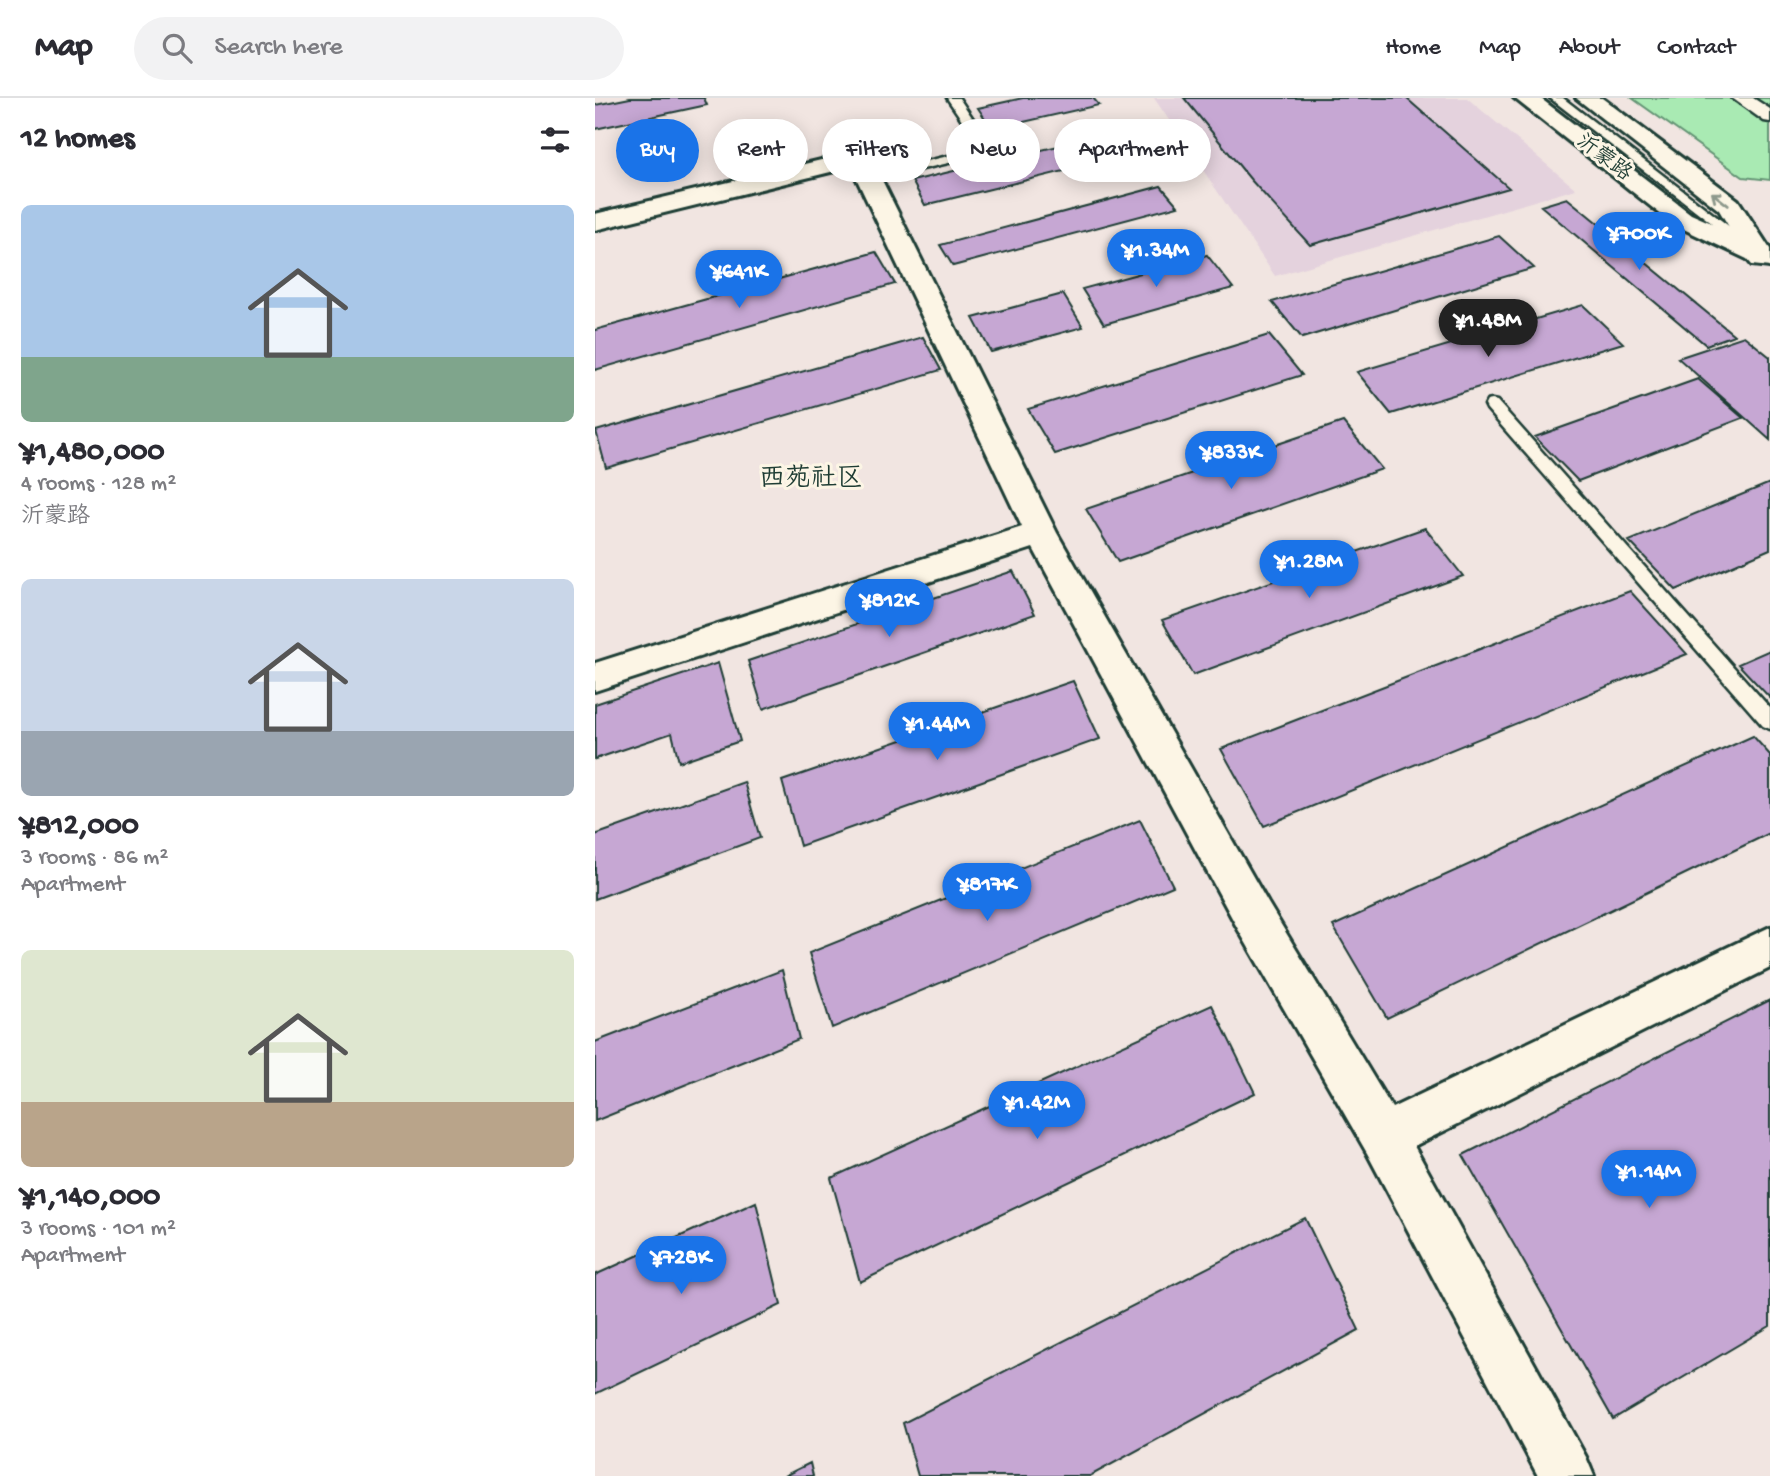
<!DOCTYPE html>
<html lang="en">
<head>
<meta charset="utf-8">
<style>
  body { margin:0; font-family:"Gochi Hand","LXGW WenKai TC",sans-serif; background:#f2f2f3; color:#2b2b33; height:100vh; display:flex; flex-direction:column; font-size:26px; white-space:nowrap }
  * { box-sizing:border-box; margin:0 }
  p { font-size:23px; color:#7c7c81 }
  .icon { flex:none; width:38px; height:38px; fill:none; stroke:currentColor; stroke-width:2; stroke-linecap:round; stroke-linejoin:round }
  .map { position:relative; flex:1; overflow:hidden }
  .details { display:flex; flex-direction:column; background:#fff; width:595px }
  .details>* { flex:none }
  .top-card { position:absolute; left:21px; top:21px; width:665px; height:63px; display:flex; gap:14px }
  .price { position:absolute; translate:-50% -60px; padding:0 16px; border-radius:24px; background:#1a73e8; color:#fff; font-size:23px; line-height:46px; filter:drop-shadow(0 2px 4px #0008) }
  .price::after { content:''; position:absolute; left:50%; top:42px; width:21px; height:16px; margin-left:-10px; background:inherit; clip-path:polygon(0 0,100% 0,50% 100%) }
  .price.on { background:#222; color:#fff }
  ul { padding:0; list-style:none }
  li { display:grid; align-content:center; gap:14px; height:371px; padding:0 21px }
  li span { display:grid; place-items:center; height:217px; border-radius:10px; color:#555 }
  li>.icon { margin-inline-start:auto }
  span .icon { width:126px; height:126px; fill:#fffc; stroke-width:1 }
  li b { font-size:30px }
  h2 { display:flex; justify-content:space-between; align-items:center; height:84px; padding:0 21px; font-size:30px }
  .chip { padding:0 24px; border-radius:32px; background:#fff; box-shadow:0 4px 18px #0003; font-size:24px; line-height:63px }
  .chip.on { background:#1a73e8; color:#fff }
  header { display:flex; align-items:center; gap:42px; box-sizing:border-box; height:98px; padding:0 35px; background:#fff; border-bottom:2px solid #e1e1e2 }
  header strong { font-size:33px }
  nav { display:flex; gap:38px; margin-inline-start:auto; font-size:24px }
  .search { width:490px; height:63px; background:#f2f2f3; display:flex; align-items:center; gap:18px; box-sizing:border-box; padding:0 24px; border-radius:38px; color:#7c7c81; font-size:26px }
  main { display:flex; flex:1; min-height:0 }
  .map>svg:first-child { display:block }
  .built { fill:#e4d2dd }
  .green { fill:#a9eab3; stroke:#649474; stroke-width:2 }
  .building { fill:#c6a7d3; stroke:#1f3d34; stroke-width:2 }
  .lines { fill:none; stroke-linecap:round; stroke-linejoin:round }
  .service-casing { stroke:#1f3d34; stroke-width:5 }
  .pedestrian-casing { stroke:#1f3d34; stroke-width:5 }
  .minor-casing { stroke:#1f3d34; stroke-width:6 }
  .primary-casing { stroke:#1f3d34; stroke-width:6 }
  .service { fill:#fcf5e5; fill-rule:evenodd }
  .pedestrian { fill:#fcf5e5; fill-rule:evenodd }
  .minor { fill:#fcf5e5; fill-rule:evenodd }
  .primary { fill:#fcf5e5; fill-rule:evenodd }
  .oneway { stroke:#8e998c }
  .labels { text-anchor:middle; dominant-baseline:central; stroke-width:6; stroke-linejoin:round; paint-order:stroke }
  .far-street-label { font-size:21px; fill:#1f3d34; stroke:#fcf5e5 }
  .neighbourhood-label { font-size:26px; fill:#1f3d34; stroke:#fcf5e5 }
</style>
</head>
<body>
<header>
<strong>Map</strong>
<div class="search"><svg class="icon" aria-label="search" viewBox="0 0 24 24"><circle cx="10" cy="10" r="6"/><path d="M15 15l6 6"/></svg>Search here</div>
<nav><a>Home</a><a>Map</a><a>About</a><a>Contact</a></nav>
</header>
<main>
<section class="details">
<h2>12 homes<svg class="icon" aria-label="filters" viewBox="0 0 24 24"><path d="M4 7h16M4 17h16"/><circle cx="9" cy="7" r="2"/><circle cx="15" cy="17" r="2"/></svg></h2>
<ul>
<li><span style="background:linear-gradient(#a9c7e8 70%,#7fa58c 0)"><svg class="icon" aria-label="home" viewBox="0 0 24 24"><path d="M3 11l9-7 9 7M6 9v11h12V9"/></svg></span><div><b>¥1,480,000</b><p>4 rooms · 128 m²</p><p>沂蒙路</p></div></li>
<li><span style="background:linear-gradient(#c9d6e8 70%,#9aa5b1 0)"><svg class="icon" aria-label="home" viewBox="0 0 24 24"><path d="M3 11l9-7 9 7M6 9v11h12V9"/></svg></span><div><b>¥812,000</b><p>3 rooms · 86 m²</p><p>Apartment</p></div></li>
<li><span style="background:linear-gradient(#dfe7d0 70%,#b9a48a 0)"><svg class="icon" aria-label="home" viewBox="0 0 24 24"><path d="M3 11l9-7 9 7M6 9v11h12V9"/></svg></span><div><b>¥1,140,000</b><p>3 rooms · 101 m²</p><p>Apartment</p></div></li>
</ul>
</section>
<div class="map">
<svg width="1175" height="1378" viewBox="0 0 1175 1378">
  <rect width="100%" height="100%" fill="#f1e5e1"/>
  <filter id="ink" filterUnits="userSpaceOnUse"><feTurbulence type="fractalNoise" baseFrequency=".0143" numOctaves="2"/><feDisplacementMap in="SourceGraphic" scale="14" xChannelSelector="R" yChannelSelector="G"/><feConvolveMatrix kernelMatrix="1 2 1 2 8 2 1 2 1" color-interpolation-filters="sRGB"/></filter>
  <g filter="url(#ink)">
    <path class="built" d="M 559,0 L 872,0 L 981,91 L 680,178 Z"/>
    <path class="green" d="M 1037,0 L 1175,0 L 1175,82 L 1148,79 Z"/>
    <path class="building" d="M 35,0 L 109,0 L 112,7 L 0,31 L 0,7 Z
      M 428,0 L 498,0 L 504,7 L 397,31 L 383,10 Z
      M 589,0 L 811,0 L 914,90 L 715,147 L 656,82 Z
      M 534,31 L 551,53 L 330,107 L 317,83 Z
      M 566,88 L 583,108 L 358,168 L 345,147 Z
      M 972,100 L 1139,237 L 1111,247 L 946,108 Z
      M 904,138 L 939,170 L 707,240 L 677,204 Z
      M 281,154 L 300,186 L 0,272 L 0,232 Z
      M 612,157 L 638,190 L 509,226 L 487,191 Z
      M 468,196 L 488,229 L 396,254 L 378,220 Z
      M 988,207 L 1028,245 L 796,316 L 762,274 Z
      M 674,237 L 707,277 L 460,356 L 433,311 Z
      M 1149,238 L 1175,259 L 1175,342 L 1083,260 Z
      M 328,239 L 346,272 L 11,370 L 1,333 Z
      M 1103,281 L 1148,320 L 983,383 L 940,339 Z
      M 748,324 L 787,371 L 523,464 L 491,411 Z
      M 1175,385 L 1175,451 L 1081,492 L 1034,443 Z
      M 830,430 L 868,478 L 598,577 L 567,522 Z
      M 418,473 L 440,516 L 168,611 L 153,563 Z
      M 1035,493 L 1092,556 L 669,728 L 626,651 Z
      M 1175,552 L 1175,600 L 1143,566 Z
      M 123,565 L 145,643 L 84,664 L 77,635 L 0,661 L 0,606 Z
      M 478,583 L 505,641 L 205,748 L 187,683 Z
      M 1158,638 L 1175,657 L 1175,735 L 792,920 L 738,828 Z
      M 149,684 L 165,740 L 0,801 L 0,737 Z
      M 545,722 L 578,788 L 237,930 L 214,855 Z
      M 187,872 L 204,941 L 0,1023 L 0,944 Z
      M 1175,902 L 1175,1228 L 1018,1321 L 868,1057 Z
      M 617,907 L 660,995 L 265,1184 L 236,1080 Z
      M 161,1104 L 186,1207 L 0,1296 L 0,1177 Z
      M 710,1120 L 764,1232 L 495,1378 L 323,1378 L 308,1325 Z
      M 215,1365 L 218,1378 L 189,1378 Z"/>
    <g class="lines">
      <g class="service-casing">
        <path id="service" d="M 352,0 L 364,0 L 399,52 L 397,55 L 271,84 L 271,78 L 386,50 Z
          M 955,0 L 968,0 L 1175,160 L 1175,170 Z
          M 897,302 L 902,303 L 1175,610 L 1175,631 L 1168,628 L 892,311 L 890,307 L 892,303 Z"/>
      </g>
      <g class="pedestrian-casing">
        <path id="pedestrian" d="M 1137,0 L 1158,0 L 1175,11 L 1175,24 L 1169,23 Z"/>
      </g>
      <g class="minor-casing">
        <path id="minor" d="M 264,53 L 273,55 L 276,60 L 462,435 L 673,805 L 797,1010 L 1175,829 L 1175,870 L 819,1048 L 991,1359 L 999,1378 L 943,1378 L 772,1055 L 643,831 L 438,450 L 0,593 L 0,565 L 427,429 L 256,69 L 0,132 L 0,116 Z"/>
      </g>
      <g class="primary-casing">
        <path id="primary" d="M 919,0 L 945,0 L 1096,116 L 1137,134 L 1124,112 L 981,0 L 1007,0 L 1143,102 L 1175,151 L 1175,169 L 1157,167 L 1152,161 L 1078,126 Z"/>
      </g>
      <use href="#service" class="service"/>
      <use href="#pedestrian" class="pedestrian"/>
      <use href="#minor" class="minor"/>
      <use href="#primary" class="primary"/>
    </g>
    <defs><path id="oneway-shaft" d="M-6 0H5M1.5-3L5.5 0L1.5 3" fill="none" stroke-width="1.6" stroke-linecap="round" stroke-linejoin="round" transform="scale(1.75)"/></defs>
    <use class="oneway" href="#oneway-shaft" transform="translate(1125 101) rotate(-142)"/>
  </g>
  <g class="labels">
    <g class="far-street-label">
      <text transform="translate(1008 61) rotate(37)">沂蒙路</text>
    </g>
    <g class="neighbourhood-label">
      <text x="216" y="382">西苑社区</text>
    </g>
  </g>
</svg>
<b class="price" style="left:1044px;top:174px">¥700K</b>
<b class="price" style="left:561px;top:191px">¥1.34M</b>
<b class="price" style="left:144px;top:212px">¥641K</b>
<b class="price on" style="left:893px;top:261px">¥1.48M</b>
<b class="price" style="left:636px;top:393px">¥833K</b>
<b class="price" style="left:714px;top:502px">¥1.28M</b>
<b class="price" style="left:294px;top:541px">¥812K</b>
<b class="price" style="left:342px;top:664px">¥1.44M</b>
<b class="price" style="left:392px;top:825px">¥817K</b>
<b class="price" style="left:442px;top:1043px">¥1.42M</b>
<b class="price" style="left:1054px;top:1112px">¥1.14M</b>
<b class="price" style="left:86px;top:1198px">¥728K</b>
<div class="top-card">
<a class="chip on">Buy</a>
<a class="chip">Rent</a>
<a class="chip">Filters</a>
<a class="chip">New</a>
<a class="chip">Apartment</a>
</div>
</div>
</main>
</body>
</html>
